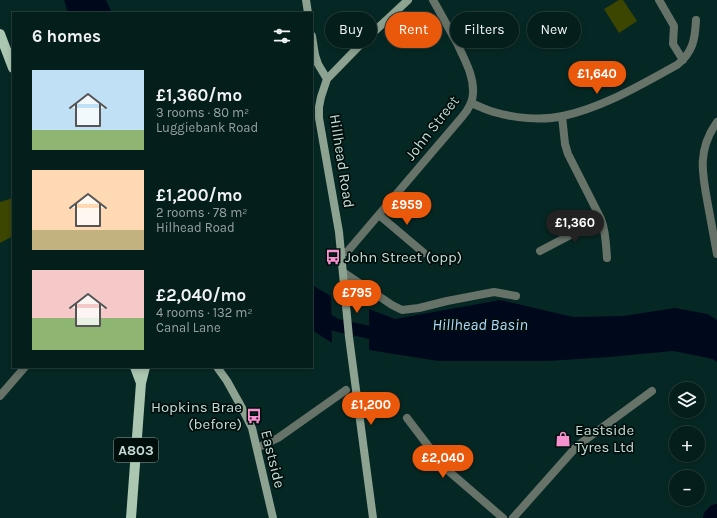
<!DOCTYPE html>
<html lang="en">
<head>
<meta charset="utf-8">
<style>
  body { margin:0; font-family:Karla,sans-serif; background:#0d2724; color:#f1f3f6; height:100vh; display:flex; flex-direction:column; font-size:15px; white-space:nowrap }
  * { box-sizing:border-box; margin:0 }
  p { font-size:13px; color:#97a2a3 }
  .icon { flex:none; width:22px; height:22px; fill:none; stroke:currentColor; stroke-width:2; stroke-linecap:round; stroke-linejoin:round }
  .map { position:relative; flex:1; overflow:hidden }
  .sheet { position:absolute; left:12px; top:12px; width:301px; height:356px; display:flex; flex-direction:column; background:#041e1b; border-radius:0px; box-shadow:0 2px 6px #0003,0 0 0 1px #253c3a }
  .sheet>* { flex:none }
  .hud { position:absolute; left:325px; top:12px; width:332px; height:36px; display:flex; gap:8px }
  .buttons { position:absolute; left:669px; top:382px; display:grid; gap:8px }
  .buttons a { display:grid; place-items:center; width:36px; height:36px; border-radius:50%; background:#041e1b; box-shadow:0 2px 6px #0003,0 0 0 1px #253c3a; font-size:20px }
  .price { position:absolute; translate:-50% -34px; padding:0 9px; border-radius:14px; background:#ea580c; color:#fff; font-size:13px; line-height:26px; filter:drop-shadow(0 1px 2px #0008) }
  .price::after { content:''; position:absolute; left:50%; top:24px; width:12px; height:9px; margin-left:-6px; background:inherit; clip-path:polygon(0 0,100% 0,50% 100%) }
  .price.on { background:#222; color:#fff }
  ul { padding:0; list-style:none }
  li { display:flex; align-items:center; gap:12px; height:100px; padding:0 20px }
  li span { display:grid; place-items:center; flex:none; width:112px; height:80px; border-radius:0px; color:#555 }
  li>.icon { margin-inline-start:auto }
  span .icon { width:48px; height:48px; fill:#fffc; stroke-width:1 }
  li b { font-size:17px }
  h2 { display:flex; justify-content:space-between; align-items:center; height:48px; padding:0 20px; font-size:17px }
  .tag { padding:0 14px; border-radius:18px; background:#041e1b; box-shadow:0 2px 6px #0003,0 0 0 1px #253c3a; font-size:14px; line-height:36px }
  .tag.on { background:#ea580c; color:#fff }
  .map>svg:first-child { display:block }
  .green { fill:#3c4600 }
  .water { fill:#00091c }
  .lines { fill:none; stroke-linecap:round; stroke-linejoin:round }
  .canal { stroke:#00091c; stroke-width:13 }
  .river { stroke:#00091c; stroke-width:22 }
  .street { stroke:#677369; stroke-width:8 }
  .secondary { stroke:#8da291; stroke-width:8 }
  .primary { stroke:#abc6b1; stroke-width:10 }
  .labels { text-anchor:middle; dominant-baseline:central; stroke-width:3.5; stroke-linejoin:round; paint-order:stroke }
  .shield { fill:#010f0c; stroke:#8a9e9a; stroke-width:1 }
  .shield-label { font-size:14px; font-weight:bold; fill:#c5dcd7 }
  .street-label { font-size:15px; fill:#c5dcd7; stroke:#010f0c }
  .poi-label { font-size:15px; fill:#c5dcd7; stroke:#010f0c; text-anchor:start }
  .water-label { font-size:16px; font-style:italic; fill:#b1d7fb; stroke:#010f0c }
</style>
</head>
<body>
<div class="map">
<svg width="717" height="518" viewBox="0 0 717 518">
  <rect width="100%" height="100%" fill="#062824"/>
  <path class="green" d="M 619,0 L 623,0 L 637,21 L 619,33 L 604,9 Z
    M 13,198 L 13,236 L 0,243 L 0,202 Z"/>
  <path class="water" d="M 64,0 L 106,0 L 112,13 L 68,13 Z
    M 312,285 L 331,296 L 332,343 L 312,330 Z
    M 500,300 L 573,317 L 623,316 L 675,308 L 708,314 L 717,320 L 717,362 L 713,359 L 673,351 L 609,357 L 548,361 L 438,361 L 369,350 L 369,309 L 395,319 Z"/>
  <g class="lines">
    <path class="canal" d="M 312,311 L 336,325 L 386,336"/>
    <path class="river" d="M 714,518 L 717,515"/>
    <path class="street" d="M 659,0 L 674,26 L 673,44 L 683,60
      M 471,103 C 479,106 486,110 494,112 C 514,118 542,121 563,116 C 604,107 640,85 677,65 C 693,52 695,40 696,20
      M 562,116 L 565,144 L 568,154 L 601,219 C 606,232 606,244 607,258
      M 717,122 C 697,150 702,173 708,205 C 711,221 714,237 717,254
      M 379,215 L 424,253
      M 540,251 L 601,219
      M 341,252 L 347,252 L 462,117 C 468,110 473,102 473,93 C 474,75 464,59 457,43 C 449,29 441,14 433,0
      M 343,272 L 392,305 L 402,310 L 419,308 L 447,301 L 494,292 L 516,296
      M 0,396 L 25,367
      M 407,418 L 445,468 L 503,518
      M 257,448 L 278,438 L 346,390
      M 513,518 L 577,446 L 652,391"/>
    <path class="secondary" d="M 306,0 L 308,13
      M 312,36 L 315,55 L 318,64 L 327,79
      M 217,367 L 227,381 L 242,408 L 252,428 L 273,518
      M 373,518 L 349,337 L 339,232 L 319,118 L 319,107 L 321,97 L 327,79 L 363,42 L 408,0"/>
    <path class="primary" d="M 0,34 L 13,68
      M 135,367 L 141,383
      M 131,518 L 141,383 L 145,367"/>
  </g>
  <defs>
    <g id="bus-bare" transform="scale(1.2)"><path d="M-5-6H5V4H4V6H2V4H-2V6H-4V4H-5ZM-3.5-4V0h7V-4ZM-3.5 1.2v1.5H-2V1.2ZM2 1.2v1.5H3.5V1.2Z" fill="#f790cf" stroke="#010f0c" stroke-width="2.5" paint-order="stroke"/></g>
    <g id="shop-bare" transform="scale(1.2)"><path d="M-5-2.5h2.3a2.7 3.5 0 0 1 5.4 0H5L5.5 6h-11ZM-1.5-2.5h3a1.5 2.3 0 0 0-3 0Z" fill="#f790cf" stroke="#010f0c" stroke-width="2.5" paint-order="stroke"/></g>
  </defs>
  <g fill-rule="evenodd">
    <use href="#bus-bare" x="333" y="257"/>
    <use href="#bus-bare" x="254" y="416"/>
    <use href="#shop-bare" x="563" y="439"/>
  </g>
  <g class="labels">
    <rect class="shield" x="114" y="438" width="44" height="24" rx="3"/>
    <g class="shield-label">
      <text x="136" y="450">A803</text>
    </g>
    <g class="street-label">
      <text transform="translate(432 128) rotate(-52)">John Street</text>
      <text transform="translate(342 161) rotate(81)">Hillhead Road</text>
      <text transform="translate(273 459) rotate(76)">Eastside</text>
    </g>
    <g class="poi-label">
      <text x="345" y="257">John Street (opp)</text>
      <text x="242" y="407" text-anchor="end">Hopkins Brae<tspan x="242" dy="17">(before)</tspan></text>
      <text x="575" y="430">Eastside<tspan x="575" dy="17">Tyres Ltd</tspan></text>
    </g>
    <g class="water-label">
      <text x="480" y="324">Hillhead Basin</text>
    </g>
  </g>
</svg>
<div class="buttons">
<a><svg class="icon" aria-label="layers" viewBox="0 0 24 24"><path d="M12 4l9 5-9 5-9-5zM3 14l9 5 9-5"/></svg></a>
<a>+</a>
<a>−</a>
</div>
<b class="price" style="left:597px;top:95px">£1,640</b>
<b class="price" style="left:407px;top:226px">£959</b>
<b class="price on" style="left:575px;top:244px">£1,360</b>
<b class="price" style="left:357px;top:314px">£795</b>
<b class="price" style="left:371px;top:426px">£1,200</b>
<b class="price" style="left:443px;top:479px">£2,040</b>
<div class="hud">
<a class="tag">Buy</a>
<a class="tag on">Rent</a>
<a class="tag">Filters</a>
<a class="tag">New</a>
</div>
<section class="sheet">
<h2>6 homes<svg class="icon" aria-label="filters" viewBox="0 0 24 24"><path d="M4 7h16M4 17h16"/><circle cx="9" cy="7" r="2"/><circle cx="15" cy="17" r="2"/></svg></h2>
<ul>
<li><span style="background:linear-gradient(#bfe0f5 75%,#8fb573 0)"><svg class="icon" aria-label="home" viewBox="0 0 24 24"><path d="M3 11l9-7 9 7M6 9v11h12V9"/></svg></span><div><b>£1,360/mo</b><p>3 rooms · 80 m²</p><p>Luggiebank Road</p></div></li>
<li><span style="background:linear-gradient(#ffd9b3 75%,#c2b280 0)"><svg class="icon" aria-label="home" viewBox="0 0 24 24"><path d="M3 11l9-7 9 7M6 9v11h12V9"/></svg></span><div><b>£1,200/mo</b><p>2 rooms · 78 m²</p><p>Hilhead Road</p></div></li>
<li><span style="background:linear-gradient(#f6c9c9 60%,#8fb573 0)"><svg class="icon" aria-label="home" viewBox="0 0 24 24"><path d="M3 11l9-7 9 7M6 9v11h12V9"/></svg></span><div><b>£2,040/mo</b><p>4 rooms · 132 m²</p><p>Canal Lane</p></div></li>
</ul>
</section>
</div>
</body>
</html>
